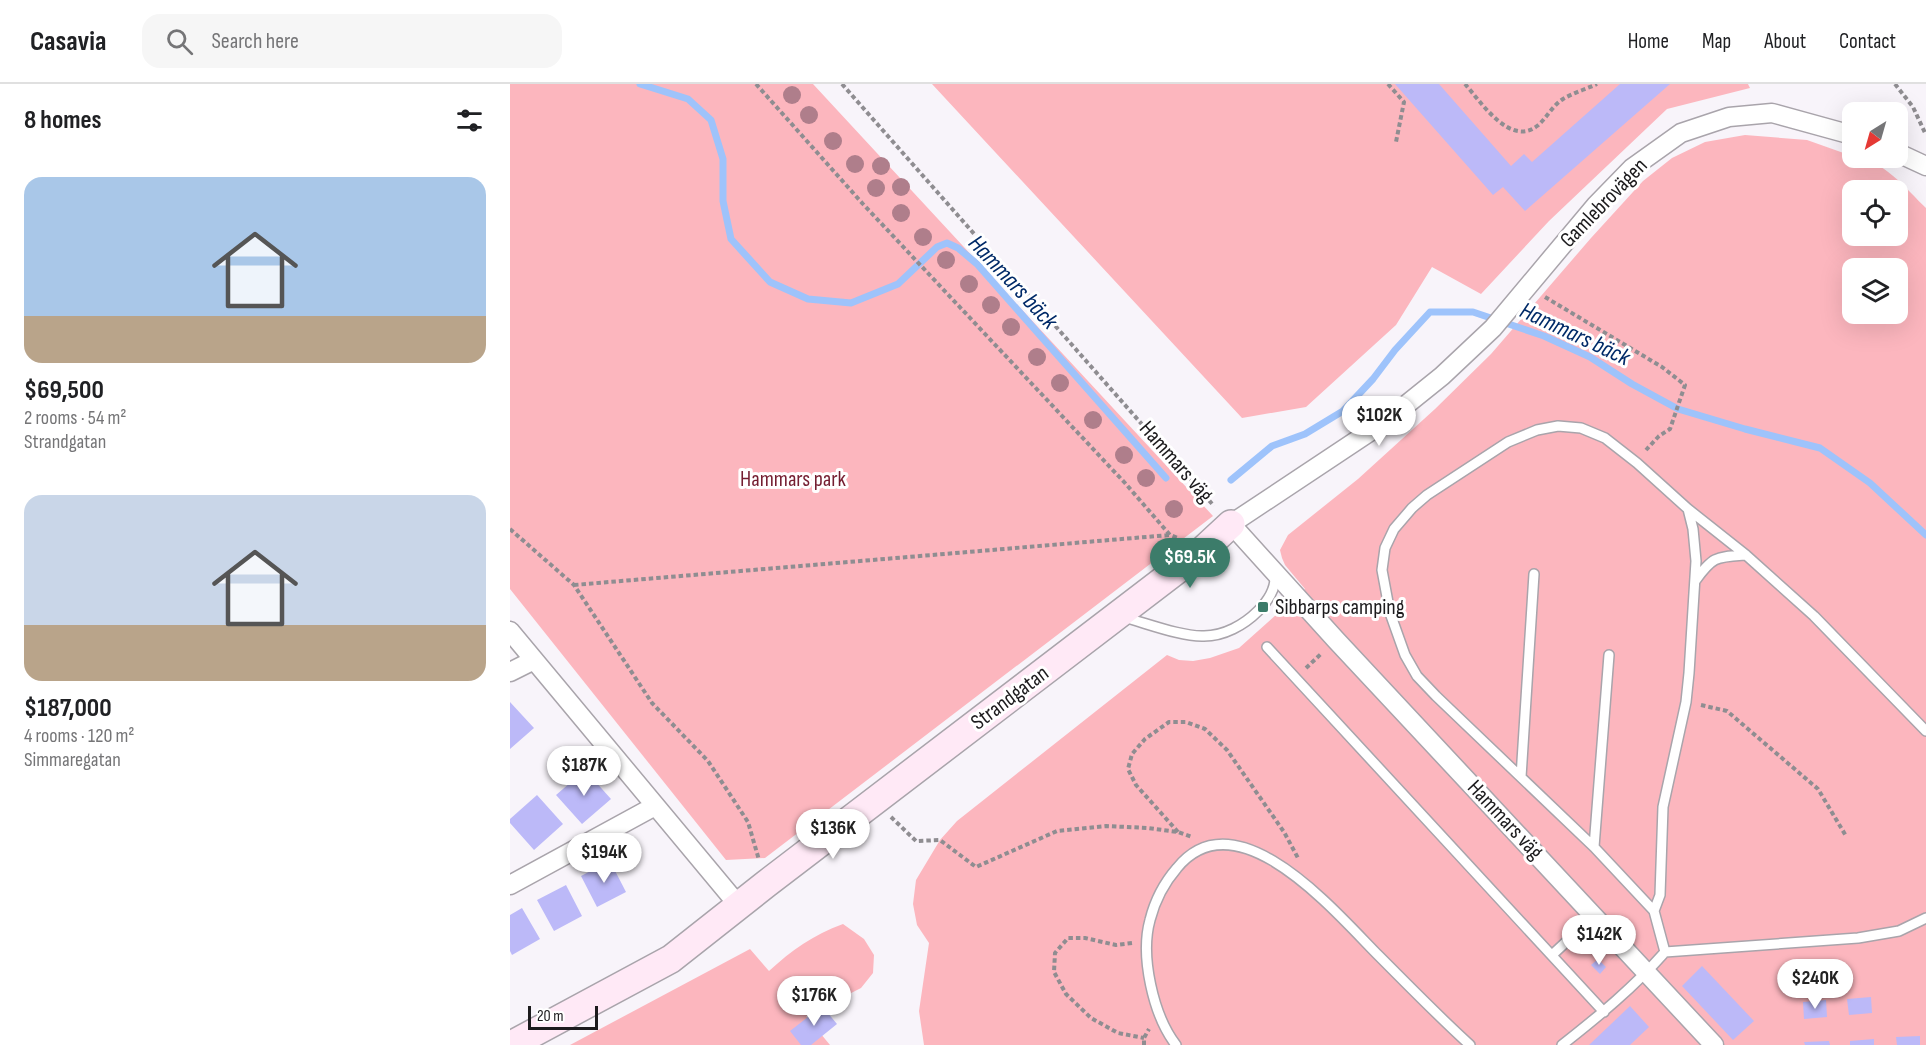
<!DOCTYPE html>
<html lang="en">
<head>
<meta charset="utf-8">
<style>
  body { margin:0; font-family:"Sofia Sans Condensed",sans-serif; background:#f6f6f6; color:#202124; height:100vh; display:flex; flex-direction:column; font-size:22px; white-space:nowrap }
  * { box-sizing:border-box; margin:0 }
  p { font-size:20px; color:#757577 }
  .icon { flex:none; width:33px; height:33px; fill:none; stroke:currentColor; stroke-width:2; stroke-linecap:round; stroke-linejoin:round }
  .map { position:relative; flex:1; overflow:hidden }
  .panel { display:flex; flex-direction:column; background:#fff; width:510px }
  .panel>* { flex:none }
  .needle { width:39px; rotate:217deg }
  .controls { position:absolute; left:1332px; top:18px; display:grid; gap:12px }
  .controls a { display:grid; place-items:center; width:66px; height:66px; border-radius:12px; background:#fff; box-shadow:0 6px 24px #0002; font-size:30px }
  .scale { position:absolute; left:18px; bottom:15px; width:70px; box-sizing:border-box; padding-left:6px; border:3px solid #1c1b1d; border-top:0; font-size:16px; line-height:21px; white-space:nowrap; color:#1c1b1d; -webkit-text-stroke:4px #fff; paint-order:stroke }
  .price { position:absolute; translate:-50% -51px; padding:0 14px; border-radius:21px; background:#fff; color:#222; font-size:20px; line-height:39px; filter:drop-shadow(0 2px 3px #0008) }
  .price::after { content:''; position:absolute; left:50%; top:36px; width:18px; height:14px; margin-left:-9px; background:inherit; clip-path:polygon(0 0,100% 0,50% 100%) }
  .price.active { background:#3c7c6a; color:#fff }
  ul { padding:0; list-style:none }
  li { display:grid; align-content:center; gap:12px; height:318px; padding:0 24px }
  li span { display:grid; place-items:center; height:186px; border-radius:18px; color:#555 }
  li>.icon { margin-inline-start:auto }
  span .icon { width:108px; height:108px; fill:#fffc; stroke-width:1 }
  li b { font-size:26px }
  h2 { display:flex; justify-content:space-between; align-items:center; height:72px; padding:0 24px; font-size:26px }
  header { display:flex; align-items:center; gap:36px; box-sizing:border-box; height:84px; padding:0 30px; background:#fff; border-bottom:2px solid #e0e0e0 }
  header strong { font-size:28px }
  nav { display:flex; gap:33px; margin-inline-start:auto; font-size:21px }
  .search { width:420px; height:54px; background:#f6f6f6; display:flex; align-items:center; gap:15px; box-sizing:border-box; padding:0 21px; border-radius:18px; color:#757577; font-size:22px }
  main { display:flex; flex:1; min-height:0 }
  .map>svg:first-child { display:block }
  .green { fill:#fcb6be; fill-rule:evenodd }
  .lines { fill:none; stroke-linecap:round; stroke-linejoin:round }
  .stream { stroke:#9ec3fb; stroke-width:7 }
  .building { fill:#bcb9f8 }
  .lane-casing { stroke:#a9a4ab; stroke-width:12 }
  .street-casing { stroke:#a9a4ab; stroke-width:21 }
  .secondary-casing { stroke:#a9a4ab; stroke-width:30 }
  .path { stroke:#8f8d91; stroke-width:4; stroke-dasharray:4.5 3; stroke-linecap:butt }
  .lane { stroke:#fff; stroke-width:9 }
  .street { stroke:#fff; stroke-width:18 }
  .secondary { stroke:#ffe9f6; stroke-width:27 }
  .tree { fill:#af7e8b }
  .poi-dot { fill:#3c7c6a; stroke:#fff; stroke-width:2 }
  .labels { text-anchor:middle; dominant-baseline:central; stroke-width:6; stroke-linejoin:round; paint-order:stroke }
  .street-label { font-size:22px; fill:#1c1b1d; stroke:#fff }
  .park-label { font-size:22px; fill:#741e31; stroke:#fff }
  .poi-label { font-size:22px; fill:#1c1b1d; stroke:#fff; text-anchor:start }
  .water-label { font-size:24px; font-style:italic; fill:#002a68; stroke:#fff }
</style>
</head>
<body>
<header>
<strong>Casavia</strong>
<div class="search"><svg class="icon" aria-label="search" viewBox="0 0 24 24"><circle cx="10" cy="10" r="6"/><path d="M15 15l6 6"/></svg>Search here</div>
<nav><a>Home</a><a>Map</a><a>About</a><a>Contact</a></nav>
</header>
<main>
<section class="panel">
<h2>8 homes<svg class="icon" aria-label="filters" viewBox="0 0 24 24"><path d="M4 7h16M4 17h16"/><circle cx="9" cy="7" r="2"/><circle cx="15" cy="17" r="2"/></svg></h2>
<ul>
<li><span style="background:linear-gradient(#a9c7e8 75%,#b9a48a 0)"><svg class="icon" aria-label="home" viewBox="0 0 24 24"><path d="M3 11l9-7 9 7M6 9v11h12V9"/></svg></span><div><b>$69,500</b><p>2 rooms · 54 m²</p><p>Strandgatan</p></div></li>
<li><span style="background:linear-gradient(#c9d6e8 70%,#b9a48a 0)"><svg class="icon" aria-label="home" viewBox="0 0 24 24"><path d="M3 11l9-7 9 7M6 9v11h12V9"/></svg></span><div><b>$187,000</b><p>4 rooms · 120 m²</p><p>Simmaregatan</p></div></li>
</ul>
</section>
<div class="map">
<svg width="1416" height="961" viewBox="0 0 1416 961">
  <rect width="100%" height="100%" fill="#f8f4fa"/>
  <path class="green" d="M 0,0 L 303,0 L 703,432 L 255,774 L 216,776 L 0,505 Z
    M 422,0 L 1238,0 L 1240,4 L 1157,25 L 1039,137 L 971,210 L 922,183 L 886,241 L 796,323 L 732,334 Z
    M 1235,51 L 1297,56 L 1342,72 L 1342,74 C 1373,74 1396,105 1416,124 L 1416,961 L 414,961 L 409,927 L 419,859 L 407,841 L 403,820 L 406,796 L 430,756 L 447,737 L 657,571 L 669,576 L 683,577 L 700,574 L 729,564 L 795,505 L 775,481 L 772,474 L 770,466 L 778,451 L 848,395 L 925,325 L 981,270 L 1081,154 L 1133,97 L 1162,74 L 1195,58 ZM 1342,106 L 1388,106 L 1388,152 L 1342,152 ZM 1342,184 L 1388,184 L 1388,230 L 1342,230 Z
    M 333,840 L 354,855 L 364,871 L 363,889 L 351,904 L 296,932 L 320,961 L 60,961 L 240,865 L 259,887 C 282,866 303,851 333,840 Z"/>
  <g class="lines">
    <path class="stream" d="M 130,0 L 178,15 L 201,36 L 213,75 L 213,117 L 221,155 L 260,198 L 298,215 L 341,219 L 388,200 L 427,163 L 437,159 L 448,164 L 467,180 L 656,394
      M 721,396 L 762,362 L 795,350 L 833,327 L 863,295 L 885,266 L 920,228 L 963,228 L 1034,252 L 1080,273 L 1122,300 L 1168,325 L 1235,345 L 1310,364 L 1360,399 L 1416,451"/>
  </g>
  <path class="building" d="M 885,0 L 929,0 L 1001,82 L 1014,70 L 1022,78 L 1110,0 L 1160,0 L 1015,127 L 993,103 L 983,111 Z
    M 0,618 L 24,644 L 0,665 Z
    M 75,686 L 101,715 L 72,740 L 46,711 Z
    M 27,711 L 53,740 L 24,766 L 0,739 L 0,735 Z
    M 100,777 L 116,808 L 87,823 L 71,792 Z
    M 56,801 L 72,832 L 44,847 L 27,816 Z
    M 12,824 L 30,855 L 2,871 L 0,867 L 0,831 Z
    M 1088,875 L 1096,883 L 1090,890 L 1081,881 Z
    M 1192,882 L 1244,937 L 1223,956 L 1172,902 Z
    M 1361,913 L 1362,929 L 1339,931 L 1337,915 Z
    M 1316,916 L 1317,933 L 1294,935 L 1293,918 Z
    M 312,922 L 327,940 L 301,961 L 291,961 L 280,947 Z
    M 1120,922 L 1139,943 L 1120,961 L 1079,961 Z
    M 1410,952 L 1410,961 L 1387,961 L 1386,953 Z
    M 1364,955 L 1364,961 L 1340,961 L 1340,957 Z
    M 1319,957 L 1320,961 L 1295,961 L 1294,958 Z"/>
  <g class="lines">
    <g class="lane-casing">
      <path id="lane" d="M 1185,497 C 1203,472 1206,473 1236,471
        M 613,533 C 636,539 672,553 694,552 C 714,552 734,541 748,527 C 758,517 766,505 765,491
        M 757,563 L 1094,928
        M 1011,693 L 1024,490
        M 1084,763 L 1099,571
        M 1144,827 L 1150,811 L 1153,723 L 1176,618 L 1179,589 L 1186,477 L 1183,445 L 1178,425
        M 1155,868 L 1144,827 L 1084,763 L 926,612 L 907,592 L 895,571 L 880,529 L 872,486 L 875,464 L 884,445 L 902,424 L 917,411 L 998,358 L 1027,346 L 1048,342 L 1071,344 L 1095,354 L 1127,379 L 1178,425 L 1236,471 L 1304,532 L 1416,647
        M 1042,871 L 1084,832
        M 666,961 C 643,931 630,872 640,836 C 645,816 654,799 667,784 C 727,710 827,830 869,872 C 899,902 928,932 960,961
        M 1052,961 C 1089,932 1124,903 1155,868 L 1348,854 L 1389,847 L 1416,834"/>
    </g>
    <g class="street-casing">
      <path id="street" d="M 1388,69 L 1416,82
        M 0,547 L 229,822
        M 0,588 L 24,576
        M 0,801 L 145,722
        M 1204,961 L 826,556 L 721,440 L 876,337 L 932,292 L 983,244 L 1086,121 L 1122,84 L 1171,49 L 1219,33 L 1262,29 L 1342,51"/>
    </g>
    <g class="secondary-casing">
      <path id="secondary" d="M 1,961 L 161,875 L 256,800 L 693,466 L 721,440"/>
    </g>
    <path class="path" d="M 246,0 L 353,120 L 615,399 L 660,451 L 668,454
      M 332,0 L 704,422
      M 878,0 L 894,18 L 886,58
      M 955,0 C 971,18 1000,63 1027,42 C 1037,34 1042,22 1053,15 C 1063,9 1076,5 1087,0
      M 1385,0 L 1403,23 L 1416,51
      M 1035,213 L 1152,283 L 1175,301 L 1160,345 L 1149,352 L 1136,366
      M 0,445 L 64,501 L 142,619 L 198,677 L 238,738 L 249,776
      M 64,501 L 660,451
      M 796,584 L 812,569
      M 1191,621 L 1217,627 L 1308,705 L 1336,752
      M 381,733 L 406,757 L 430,756 L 466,783 L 547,747 L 596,742 L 638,744 L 668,748 L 682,753
      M 668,748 L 626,701 L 618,685 L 622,670 L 635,655 L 659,638 L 676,638 L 695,645 L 717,666 L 774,748 L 788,774
      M 622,859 L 606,861 L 575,854 L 558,854 L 545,869 L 544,888 L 556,910 L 581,934 L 608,949 L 634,954
      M 634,961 L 634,954 L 639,945"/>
    <use href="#lane" class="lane"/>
    <use href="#street" class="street"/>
    <use href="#secondary" class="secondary"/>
  </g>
  <g class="tree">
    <circle cx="282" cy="11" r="9"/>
    <circle cx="299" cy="31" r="9"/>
    <circle cx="323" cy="57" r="9"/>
    <circle cx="345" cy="80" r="9"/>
    <circle cx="371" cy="82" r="9"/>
    <circle cx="391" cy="103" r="9"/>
    <circle cx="366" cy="104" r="9"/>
    <circle cx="391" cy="129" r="9"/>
    <circle cx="413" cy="153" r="9"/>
    <circle cx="436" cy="176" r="9"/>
    <circle cx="459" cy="200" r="9"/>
    <circle cx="481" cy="221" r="9"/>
    <circle cx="501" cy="243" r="9"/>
    <circle cx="527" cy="273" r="9"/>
    <circle cx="550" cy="299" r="9"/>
    <circle cx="583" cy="336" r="9"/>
    <circle cx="614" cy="371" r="9"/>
    <circle cx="636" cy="394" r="9"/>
    <circle cx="664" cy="425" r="9"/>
  </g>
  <rect class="poi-dot" x="747" y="517" width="12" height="12" rx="3"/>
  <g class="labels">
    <g class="street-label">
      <text transform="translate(1094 119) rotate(-46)">Gamlebrovägen</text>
      <text transform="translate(666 378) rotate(49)">Hammars väg</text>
      <text transform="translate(500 614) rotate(-37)">Strandgatan</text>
      <text transform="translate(995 736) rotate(47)">Hammars väg</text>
    </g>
    <g class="park-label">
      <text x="283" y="395">Hammars park</text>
    </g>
    <g class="poi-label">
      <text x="765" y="523">Sibbarps camping</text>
    </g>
    <g class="water-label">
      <text transform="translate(503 198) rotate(47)">Hammars bäck</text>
      <text transform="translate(1065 250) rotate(25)">Hammars bäck</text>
    </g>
  </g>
</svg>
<div class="controls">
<a><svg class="needle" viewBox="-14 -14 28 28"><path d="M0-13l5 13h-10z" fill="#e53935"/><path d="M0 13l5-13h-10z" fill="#757577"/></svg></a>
<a><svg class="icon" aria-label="locate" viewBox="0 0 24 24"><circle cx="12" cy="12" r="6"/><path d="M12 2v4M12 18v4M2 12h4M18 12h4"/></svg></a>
<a><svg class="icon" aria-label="layers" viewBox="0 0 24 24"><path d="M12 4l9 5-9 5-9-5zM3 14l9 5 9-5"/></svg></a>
</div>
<div class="scale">20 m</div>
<b class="price" style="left:869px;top:363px">$102K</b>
<b class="price active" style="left:680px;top:505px">$69.5K</b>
<b class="price" style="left:74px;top:713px">$187K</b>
<b class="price" style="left:323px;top:776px">$136K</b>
<b class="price" style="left:94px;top:800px">$194K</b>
<b class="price" style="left:1089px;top:882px">$142K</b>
<b class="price" style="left:1305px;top:926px">$240K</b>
<b class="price" style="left:304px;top:943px">$176K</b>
</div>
</main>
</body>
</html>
